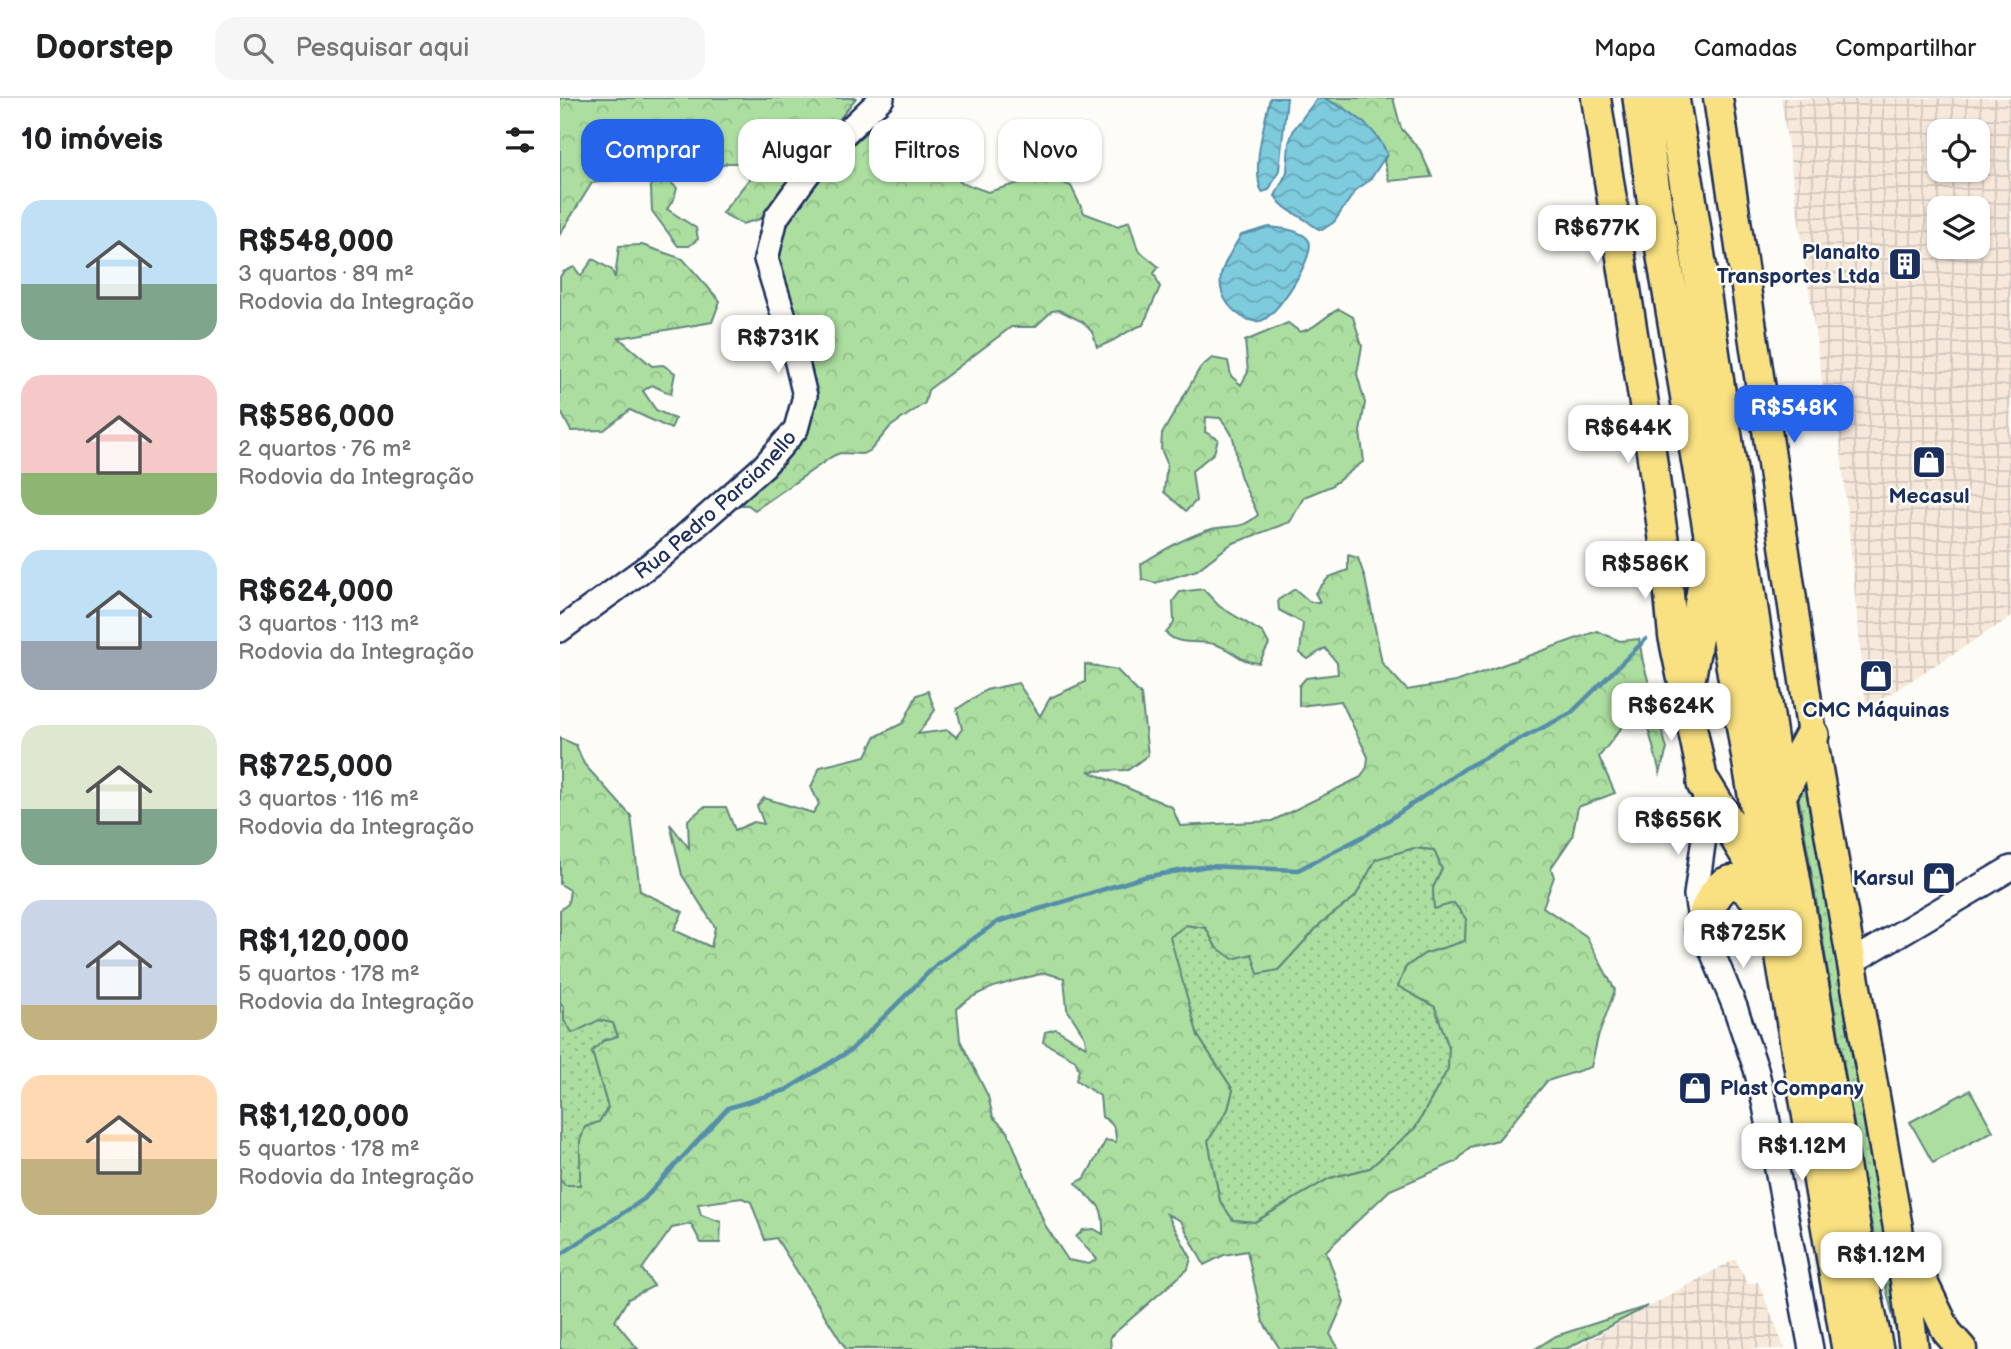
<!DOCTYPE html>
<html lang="pt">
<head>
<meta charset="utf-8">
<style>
  body { margin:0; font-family:"Balsamiq Sans",sans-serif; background:#f6f6f6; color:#202124; height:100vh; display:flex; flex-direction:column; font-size:26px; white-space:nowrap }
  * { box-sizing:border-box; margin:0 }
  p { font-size:23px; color:#757577 }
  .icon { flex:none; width:38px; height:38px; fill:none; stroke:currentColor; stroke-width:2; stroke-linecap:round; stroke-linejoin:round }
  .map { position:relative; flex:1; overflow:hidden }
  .drawer { display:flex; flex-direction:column; background:#fff; width:560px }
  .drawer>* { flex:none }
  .banner { position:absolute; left:21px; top:21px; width:665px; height:63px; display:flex; gap:14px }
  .buttons { position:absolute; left:1367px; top:21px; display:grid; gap:14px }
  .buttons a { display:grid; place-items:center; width:63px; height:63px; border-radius:14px; background:#fff; box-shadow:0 2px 5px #0004; font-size:35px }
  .price { position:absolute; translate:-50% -60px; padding:0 16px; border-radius:14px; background:#fff; color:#222; font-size:23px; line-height:46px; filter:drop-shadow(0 2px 4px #0008) }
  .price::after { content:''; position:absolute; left:50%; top:42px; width:21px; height:16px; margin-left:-10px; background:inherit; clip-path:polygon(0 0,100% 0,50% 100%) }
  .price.on { background:#2563eb; color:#fff }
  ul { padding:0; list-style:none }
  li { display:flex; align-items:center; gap:21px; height:175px; padding:0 21px }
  li span { display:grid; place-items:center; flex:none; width:196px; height:140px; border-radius:21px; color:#555 }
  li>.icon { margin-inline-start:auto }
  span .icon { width:84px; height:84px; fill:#fffc; stroke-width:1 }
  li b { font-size:30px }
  h2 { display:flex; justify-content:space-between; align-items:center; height:84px; padding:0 21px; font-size:30px }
  .tag { padding:0 24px; border-radius:21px; background:#fff; box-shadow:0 2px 5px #0004; font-size:24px; line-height:63px }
  .tag.on { background:#2563eb; color:#fff }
  header { display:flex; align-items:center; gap:42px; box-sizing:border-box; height:98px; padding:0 35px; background:#fff; border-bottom:2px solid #e0e0e0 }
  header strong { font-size:33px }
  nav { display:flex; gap:38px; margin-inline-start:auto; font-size:24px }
  .search { width:490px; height:63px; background:#f6f6f6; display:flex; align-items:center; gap:18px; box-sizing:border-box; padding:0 24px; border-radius:21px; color:#757577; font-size:26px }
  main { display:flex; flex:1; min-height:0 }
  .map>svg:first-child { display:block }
  .industrial { fill:url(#industrial-grid); fill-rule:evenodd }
  .grass { fill:url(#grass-dots); stroke:#63867e; stroke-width:2 }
  .forest { fill:url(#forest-crowns); stroke:#63867e; stroke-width:2; fill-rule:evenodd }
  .park { fill:#abde9f; stroke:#63867e; stroke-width:2 }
  .water { fill:url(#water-waves); stroke:#568daa; stroke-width:2 }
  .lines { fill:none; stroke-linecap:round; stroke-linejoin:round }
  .stream { stroke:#568daa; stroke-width:4.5 }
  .minor-casing { stroke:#1b2f5e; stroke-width:28 }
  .major-casing { stroke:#1b2f5e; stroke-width:33 }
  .highway-casing { stroke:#1b2f5e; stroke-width:38 }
  .minor { stroke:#fdfcf7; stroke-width:23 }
  .major { stroke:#f9e181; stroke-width:28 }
  .highway { stroke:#f9e181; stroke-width:33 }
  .labels { text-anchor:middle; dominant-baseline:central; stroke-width:5; stroke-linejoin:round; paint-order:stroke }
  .poi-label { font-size:21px; font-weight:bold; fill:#1b2f5e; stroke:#fdfcf7; text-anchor:end }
  .street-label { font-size:21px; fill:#1b2f5e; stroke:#fdfcf7 }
</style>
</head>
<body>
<header>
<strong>Doorstep</strong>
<div class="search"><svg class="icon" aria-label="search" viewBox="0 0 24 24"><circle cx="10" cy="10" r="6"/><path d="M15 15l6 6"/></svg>Pesquisar aqui</div>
<nav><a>Mapa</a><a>Camadas</a><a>Compartilhar</a></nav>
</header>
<main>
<section class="drawer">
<h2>10 imóveis<svg class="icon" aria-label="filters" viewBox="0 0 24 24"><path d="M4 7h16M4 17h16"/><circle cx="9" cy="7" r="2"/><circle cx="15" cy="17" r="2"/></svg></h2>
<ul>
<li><span style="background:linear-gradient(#bfe0f5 60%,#7fa58c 0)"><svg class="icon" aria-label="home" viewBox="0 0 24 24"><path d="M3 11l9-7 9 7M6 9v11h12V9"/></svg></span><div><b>R$548,000</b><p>3 quartos · 89 m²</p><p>Rodovia da Integração</p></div></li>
<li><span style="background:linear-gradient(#f6c9c9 70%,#8fb573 0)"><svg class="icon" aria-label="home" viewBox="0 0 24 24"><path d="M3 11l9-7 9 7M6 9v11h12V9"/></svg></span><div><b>R$586,000</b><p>2 quartos · 76 m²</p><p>Rodovia da Integração</p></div></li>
<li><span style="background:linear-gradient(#bfe0f5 65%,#9aa5b1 0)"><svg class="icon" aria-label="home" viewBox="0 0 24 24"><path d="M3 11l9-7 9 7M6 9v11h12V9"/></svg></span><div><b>R$624,000</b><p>3 quartos · 113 m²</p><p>Rodovia da Integração</p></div></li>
<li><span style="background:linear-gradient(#dfe7d0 60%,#7fa58c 0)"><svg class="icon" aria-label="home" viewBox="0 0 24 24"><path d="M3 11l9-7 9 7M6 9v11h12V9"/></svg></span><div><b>R$725,000</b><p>3 quartos · 116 m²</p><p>Rodovia da Integração</p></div></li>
<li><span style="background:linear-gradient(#c9d6e8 75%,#c2b280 0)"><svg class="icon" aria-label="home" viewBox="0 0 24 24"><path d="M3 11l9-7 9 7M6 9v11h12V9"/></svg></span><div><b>R$1,120,000</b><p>5 quartos · 178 m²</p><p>Rodovia da Integração</p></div></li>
<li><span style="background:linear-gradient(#ffd9b3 60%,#c2b280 0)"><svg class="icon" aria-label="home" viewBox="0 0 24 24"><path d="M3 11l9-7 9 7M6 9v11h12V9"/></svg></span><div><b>R$1,120,000</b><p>5 quartos · 178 m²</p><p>Rodovia da Integração</p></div></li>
</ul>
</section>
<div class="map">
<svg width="1451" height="1251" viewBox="0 0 1451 1251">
  <defs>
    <pattern id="industrial-grid" width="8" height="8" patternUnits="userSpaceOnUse" patternTransform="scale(1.75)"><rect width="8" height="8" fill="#f6e8da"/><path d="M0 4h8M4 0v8" fill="none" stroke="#d2c7be"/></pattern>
    <pattern id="grass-dots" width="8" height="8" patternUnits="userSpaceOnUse" patternTransform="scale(1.75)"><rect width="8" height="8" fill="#abde9f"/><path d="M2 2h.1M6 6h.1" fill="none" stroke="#93bf8b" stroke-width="1.8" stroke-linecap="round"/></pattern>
    <pattern id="forest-crowns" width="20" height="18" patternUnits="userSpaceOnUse" patternTransform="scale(1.75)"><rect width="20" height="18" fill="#abde9f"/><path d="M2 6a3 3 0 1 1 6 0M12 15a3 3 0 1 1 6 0" fill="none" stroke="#93bf8b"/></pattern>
    <pattern id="water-waves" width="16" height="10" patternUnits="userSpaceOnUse" patternTransform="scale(1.75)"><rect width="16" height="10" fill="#7ecbdd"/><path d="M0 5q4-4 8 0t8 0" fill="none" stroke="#66a5b6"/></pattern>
  </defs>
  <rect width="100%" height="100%" fill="#fdfcf7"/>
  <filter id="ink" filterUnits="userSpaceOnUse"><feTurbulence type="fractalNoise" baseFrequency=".0143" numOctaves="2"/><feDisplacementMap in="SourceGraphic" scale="14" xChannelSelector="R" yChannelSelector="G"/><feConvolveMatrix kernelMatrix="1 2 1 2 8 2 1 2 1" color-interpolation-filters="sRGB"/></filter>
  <g filter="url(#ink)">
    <path class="industrial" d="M 1221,0 L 1451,0 L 1451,519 L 1306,611 L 1276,301 L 1263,289 ZM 1418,33 L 1418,72 L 1379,72 L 1379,33 ZM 1418,110 L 1418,149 L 1379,149 L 1379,110 Z
      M 1175,1161 L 1188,1186 L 1198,1184 L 1225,1251 L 1013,1251 Z"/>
    <path class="grass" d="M 1246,667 L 1291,949 L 1337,1195 L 1343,1240 L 1337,1237 L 1308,1110 L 1237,690 Z
      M 854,750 L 874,752 L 882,771 L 873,790 L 874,810 L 894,805 L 906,821 L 905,843 L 864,856 L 846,869 L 838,888 L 875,909 L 889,950 L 888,971 L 856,1029 L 810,1070 L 770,1080 L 694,1124 L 673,1122 L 660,1103 L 648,1043 L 668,1011 L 673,992 L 638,938 L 609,839 L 626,827 L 646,830 L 656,849 L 692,856 L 718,872 L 761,825 L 795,799 L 816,761 Z
      M 0,905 L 4,908 L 4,923 L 39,922 L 53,925 L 58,939 L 32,953 L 48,1010 L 39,1024 L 25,1029 L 20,1043 L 20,1088 L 5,1087 L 0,1082 Z"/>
    <path class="forest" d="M 0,0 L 296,0 L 200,121 L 182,126 L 162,115 L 199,69 L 209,73 L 228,61 L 230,40 L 219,58 L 202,48 L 187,65 L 167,65 L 147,75 L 136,70 L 137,59 L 117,62 L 108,82 L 117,90 L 114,101 L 107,111 L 136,130 L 138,141 L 129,148 L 118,148 L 92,113 L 90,70 L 79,68 L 63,81 L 32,85 L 0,136 Z
      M 762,0 L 833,0 L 841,30 L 860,52 L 872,79 L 829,83 L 824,63 L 827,56 C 817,30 788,10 762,0 Z
      M 329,20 L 370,62 L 391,72 L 400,84 L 428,94 L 473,81 L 491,80 L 511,88 L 524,115 L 558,128 L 569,123 L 578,152 L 599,169 L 594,175 L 600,189 L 583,227 C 566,232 554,245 537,249 L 533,235 L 523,224 L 499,212 L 492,213 L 475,229 L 451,229 L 368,292 L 365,305 L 330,329 L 310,353 L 302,356 L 280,355 L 273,358 L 195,412 L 188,407 L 180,407 L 200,384 L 217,373 L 247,336 L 252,298 L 220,186 L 220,161 L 226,122 L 286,52 L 322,21 Z
      M 82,147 L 123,161 L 160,203 L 152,224 L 59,240 L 92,268 L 103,267 L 115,275 L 111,296 L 92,287 L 83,293 L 96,312 L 115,321 L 111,331 L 70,312 L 44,332 L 11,333 L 0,312 L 0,179 L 3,174 L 14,169 L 21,178 L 33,161 L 52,172 L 55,180 L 59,148 Z
      M 779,211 L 793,219 L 802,248 L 797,276 L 805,305 L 800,334 L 804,363 L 771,388 L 744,399 L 730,424 L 671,446 L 637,472 L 595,485 L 582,481 L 581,466 C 603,452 627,438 652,431 C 672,426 680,433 698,417 C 693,404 684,390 680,377 C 672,351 681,343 660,320 L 646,319 L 645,334 L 658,341 L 654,355 L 632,373 L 636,403 L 626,413 L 604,394 L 607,365 L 601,351 L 602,336 L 640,270 L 652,260 L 668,263 L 671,278 L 681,287 L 688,274 L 685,243 L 728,225 L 740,234 C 757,230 763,219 779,211 Z
      M 788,457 L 798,460 L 805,480 L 822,565 L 847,592 L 895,584 L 1037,533 L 1060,543 L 1079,541 L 1083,564 L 1107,651 L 1100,675 L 1087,626 L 1070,619 L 1039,659 L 1055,695 L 1018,709 L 1012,739 L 991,770 L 994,779 L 983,809 L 1026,838 L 1055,892 L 1038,939 L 1031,969 L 987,983 L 938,1042 L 910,1049 L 896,1064 L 830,1092 L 766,1153 L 784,1204 L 770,1236 L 779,1251 L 720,1251 L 703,1224 L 687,1153 L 664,1157 L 644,1167 L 621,1123 L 607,1116 L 631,1160 L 628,1171 L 550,1239 L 551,1251 L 286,1251 L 216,1140 L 205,1142 L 191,1104 L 182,1100 L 138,1106 L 141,1117 L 161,1124 L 160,1145 L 141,1145 L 131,1126 L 112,1130 L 82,1171 L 94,1188 L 68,1201 L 55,1223 L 78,1251 L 0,1251 L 0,1082 L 5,1087 L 20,1087 L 20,1043 L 25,1029 L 39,1024 L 48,1010 L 32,953 L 43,943 L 58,938 L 53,925 L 39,922 L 13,935 L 4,923 L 4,909 L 0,905 L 0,812 L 8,806 L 10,792 L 0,786 L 0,640 L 16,647 L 24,666 L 71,718 L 80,793 L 123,814 L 114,832 L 151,849 L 155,829 L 122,777 L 110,726 L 129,750 L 128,722 L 144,709 L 166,709 L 175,732 L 194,724 L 204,726 L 197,708 L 204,700 L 253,715 L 259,706 L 251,689 L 260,669 L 306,658 L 315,639 L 343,625 L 357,597 L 368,593 L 375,612 L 358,636 L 388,632 L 396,639 L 402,631 L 397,611 L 426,592 L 458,585 L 480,618 L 490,600 L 525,584 L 525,566 L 557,572 L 581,597 L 588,657 L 568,672 L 528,673 L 612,709 L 620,728 L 712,723 L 801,679 L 807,669 L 808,659 L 781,603 L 739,608 L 739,588 L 746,580 L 778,576 L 777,565 L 765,550 L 748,561 L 740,555 L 743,525 L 719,512 L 718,502 L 735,491 L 750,504 L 760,504 L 755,495 L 769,479 L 788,472 ZM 854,750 L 874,752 L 882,771 L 873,790 L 874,811 L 894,805 L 906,821 L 905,843 L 864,856 L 846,869 L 838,888 L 875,909 L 889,950 L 888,971 L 856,1029 L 810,1070 L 770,1080 L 695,1124 L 673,1122 L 660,1103 L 648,1043 L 668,1011 L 673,992 L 638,938 L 610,839 L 626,827 L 646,830 L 656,849 L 673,861 L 692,856 L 698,876 L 718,872 L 761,825 L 795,799 L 816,761 ZM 485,875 L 504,880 L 507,911 L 525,939 L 526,949 L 496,931 L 485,934 L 483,944 L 515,962 L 519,972 L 516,982 L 540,998 L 542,1019 C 554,1025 556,1031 556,1044 L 546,1042 L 525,1080 L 516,1085 C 534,1110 544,1098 543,1136 L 534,1131 L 523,1132 L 516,1139 L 537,1161 L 529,1166 L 508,1162 L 485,1127 L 448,1034 L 433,1019 L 428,998 L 400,942 L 397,911 C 416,890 458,882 485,875 Z
      M 643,491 L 659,508 L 703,535 L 709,546 L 699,565 C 681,565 671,550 654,546 C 639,542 618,548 606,535 L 614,525 L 613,503 L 620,494 Z
      M 1088,1208 L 1006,1251 L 975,1251 L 996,1238 Z"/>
    <path class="park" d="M 1410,992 L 1433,1033 L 1373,1065 L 1350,1024 Z"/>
    <path class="water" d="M 710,0 L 727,0 L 719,72 L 709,92 L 702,94 C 691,72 705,24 710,0 Z
      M 762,0 C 788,10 817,30 827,56 L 810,82 L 796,92 L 774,124 L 762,132 C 754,130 753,127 747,123 C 734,114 724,112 715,98 L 727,74 L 729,45 L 734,31 L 756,2 Z
      M 709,129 C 720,130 743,132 749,143 C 756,158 715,221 700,223 C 687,225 675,215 668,206 C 650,180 668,160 681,137 Z"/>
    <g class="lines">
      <path class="stream" d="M 0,1157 L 84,1101 L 168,1010 L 226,992 L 291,952 L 377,866 L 437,824 L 584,779 L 648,768 L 738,772 L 808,736 L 907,669 L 1011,615 L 1086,541"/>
      <g class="minor-casing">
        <g id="minor">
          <path id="s1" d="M 0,532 L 102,458 L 204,368 L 236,331 L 245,298 L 233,248 L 206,161 L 216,120 L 260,59 L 322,0"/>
          <path d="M 1144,689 L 1146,725 L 1136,797 L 1141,827 L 1175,909 L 1196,971 L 1205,1008 L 1251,1251"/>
          <path d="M 1292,864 L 1451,770"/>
        </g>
      </g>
      <g class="major-casing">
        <path id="major" d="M 1036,0 L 1087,325 L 1104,444 L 1113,538 L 1144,686
          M 1158,0 L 1252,637 L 1338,1130 L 1354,1251
          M 1349,1155 L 1387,1234 L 1402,1251"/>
      </g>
      <g class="highway-casing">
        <path id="highway" d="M 1080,0 L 1094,100 L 1289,1251
          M 1112,0 L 1129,99 L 1219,698 L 1305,1198 L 1316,1251
          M 1126,594 L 1148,469
          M 1144,686 L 1203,782
          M 1219,698 L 1252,637
          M 1141,827 C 1160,777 1175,769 1209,814"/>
      </g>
      <use href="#minor" class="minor"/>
      <use href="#major" class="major"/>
      <use href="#highway" class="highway"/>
    </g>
  </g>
  <defs>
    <g id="building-square" transform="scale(1.75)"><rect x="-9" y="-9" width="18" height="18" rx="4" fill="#1b2f5e" stroke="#fdfcf7"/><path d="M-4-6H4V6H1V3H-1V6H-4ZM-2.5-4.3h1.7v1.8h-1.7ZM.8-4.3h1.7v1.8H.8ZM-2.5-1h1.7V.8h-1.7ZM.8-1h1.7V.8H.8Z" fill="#fff"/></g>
    <g id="shop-square" transform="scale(1.75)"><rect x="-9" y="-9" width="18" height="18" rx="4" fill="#1b2f5e" stroke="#fdfcf7"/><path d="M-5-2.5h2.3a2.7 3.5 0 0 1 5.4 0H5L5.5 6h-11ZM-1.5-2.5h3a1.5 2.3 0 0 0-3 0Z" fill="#fff"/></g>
  </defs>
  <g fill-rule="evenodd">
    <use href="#building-square" x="1345" y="166"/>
    <use href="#shop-square" x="1369" y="364"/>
    <use href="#shop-square" x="1316" y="578"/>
    <use href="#shop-square" x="1379" y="780"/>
    <use href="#shop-square" x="1135" y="990"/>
  </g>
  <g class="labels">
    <g class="poi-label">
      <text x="1320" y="154">Planalto<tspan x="1320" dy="24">Transportes Ltda</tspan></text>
      <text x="1369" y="398" text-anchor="middle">Mecasul</text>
      <text x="1316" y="612" text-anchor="middle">CMC Máquinas</text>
      <text x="1354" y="780">Karsul</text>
      <text x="1160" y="990" text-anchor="start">Plast Company</text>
    </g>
    <g class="street-label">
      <text stroke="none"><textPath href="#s1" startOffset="200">Rua Pedro Parcianello</textPath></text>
    </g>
  </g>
</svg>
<div class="buttons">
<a><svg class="icon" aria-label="locate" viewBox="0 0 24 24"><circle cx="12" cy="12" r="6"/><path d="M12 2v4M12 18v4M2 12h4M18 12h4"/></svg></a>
<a><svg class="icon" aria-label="layers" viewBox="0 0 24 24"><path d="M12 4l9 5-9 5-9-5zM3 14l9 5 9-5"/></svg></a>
</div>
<b class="price" style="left:1037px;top:167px">R$677K</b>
<b class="price" style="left:218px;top:277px">R$731K</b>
<b class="price on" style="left:1234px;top:347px">R$548K</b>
<b class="price" style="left:1068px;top:367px">R$644K</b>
<b class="price" style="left:1085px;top:503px">R$586K</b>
<b class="price" style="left:1111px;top:645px">R$624K</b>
<b class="price" style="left:1118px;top:759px">R$656K</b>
<b class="price" style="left:1183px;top:872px">R$725K</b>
<b class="price" style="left:1242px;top:1085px">R$1.12M</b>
<b class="price" style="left:1321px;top:1194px">R$1.12M</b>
<div class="banner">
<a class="tag on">Comprar</a>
<a class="tag">Alugar</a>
<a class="tag">Filtros</a>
<a class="tag">Novo</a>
</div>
</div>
</main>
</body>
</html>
